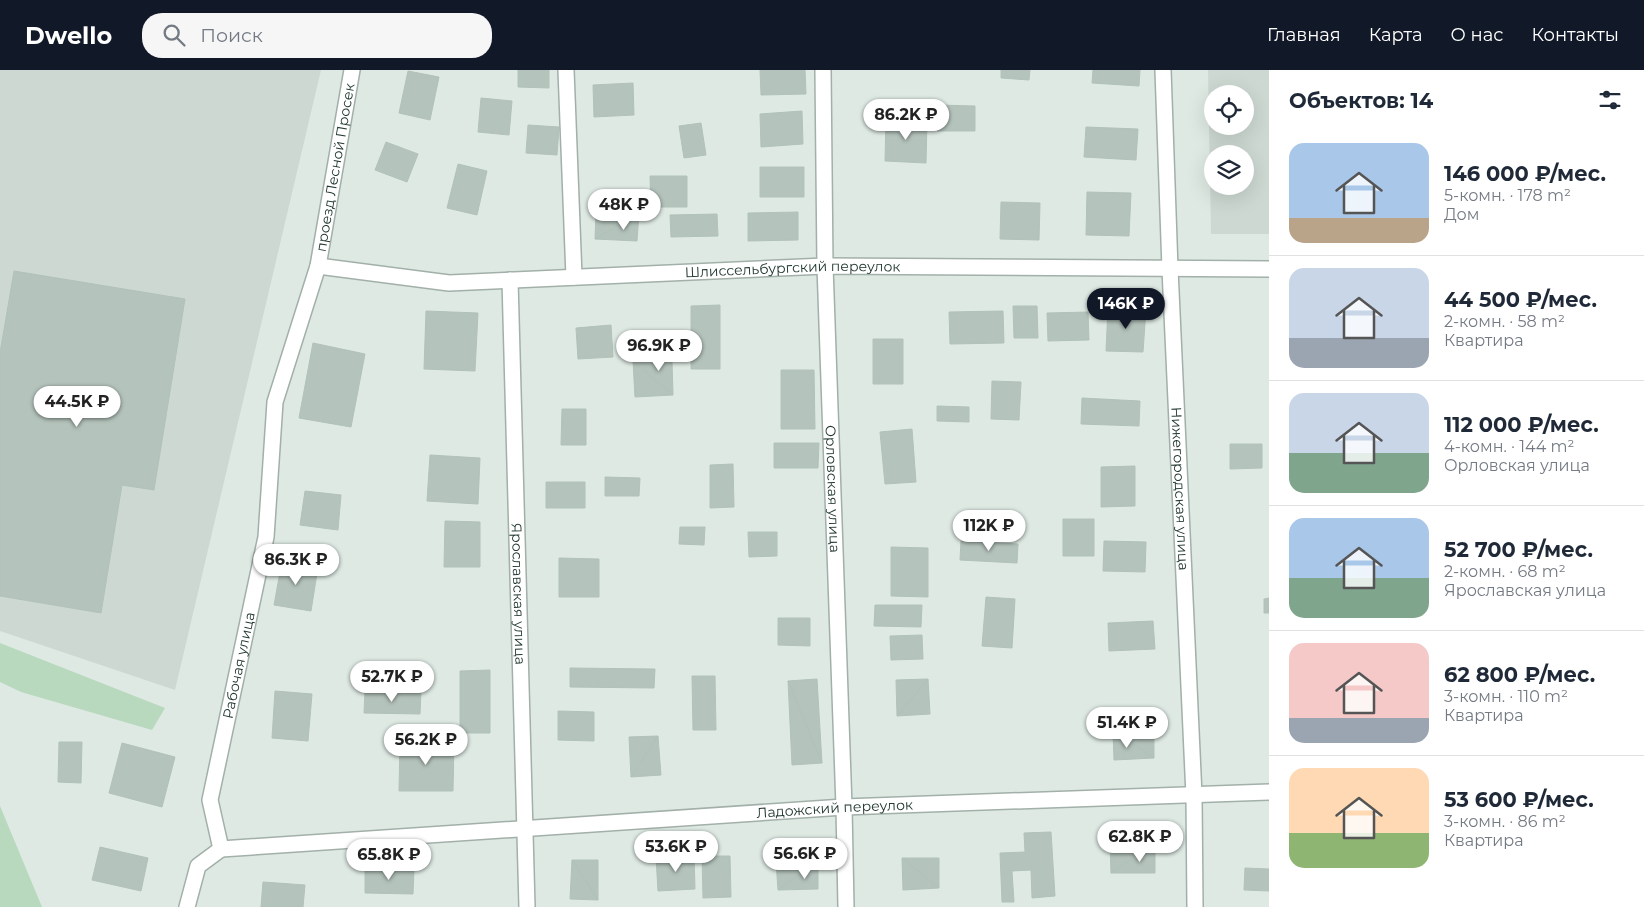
<!DOCTYPE html>
<html lang="ru">
<head>
<meta charset="utf-8">
<style>
  body { margin:0; font-family:Montserrat,sans-serif; background:#f6f6f7; color:#1f2937; height:100vh; display:flex; flex-direction:column; font-size:19px; white-space:nowrap }
  * { box-sizing:border-box; margin:0 }
  p { font-size:16px; color:#747a83 }
  .icon { flex:none; width:28px; height:28px; fill:none; stroke:currentColor; stroke-width:2; stroke-linecap:round; stroke-linejoin:round }
  .map { position:relative; flex:1; overflow:hidden }
  .side { display:flex; flex-direction:column; background:#fff; width:375px }
  .side>* { flex:none }
  .tools { position:absolute; left:1204px; top:15px; display:grid; gap:10px }
  .tools a { display:grid; place-items:center; width:50px; height:50px; border-radius:50%; background:#fff; box-shadow:0 5px 20px #0002; font-size:25px }
  .price { position:absolute; translate:-50% -42px; padding:0 11px; border-radius:18px; background:#fff; color:#222; font-size:16px; line-height:32px; filter:drop-shadow(0 1px 2px #0008) }
  .price::after { content:''; position:absolute; left:50%; top:30px; width:15px; height:11px; margin-left:-8px; background:inherit; clip-path:polygon(0 0,100% 0,50% 100%) }
  .price.on { background:#111827; color:#fff }
  ul { padding:0; list-style:none }
  li { display:flex; align-items:center; gap:15px; height:125px; padding:0 20px }
  li+li { border-top:1px solid #e0e1e3 }
  li span { display:grid; place-items:center; flex:none; width:140px; height:100px; border-radius:15px; color:#555 }
  li>.icon { margin-inline-start:auto }
  span .icon { width:60px; height:60px; fill:#fffc; stroke-width:1 }
  li b { font-size:21px }
  h2 { display:flex; justify-content:space-between; align-items:center; height:60px; padding:0 20px; font-size:21px }
  header { display:flex; align-items:center; gap:30px; box-sizing:border-box; height:70px; padding:0 25px; background:#111827; color:#fff }
  header strong { font-size:24px }
  nav { display:flex; gap:28px; margin-inline-start:auto; font-size:18px }
  .search { width:350px; height:45px; background:#f6f6f7; display:flex; align-items:center; gap:12px; box-sizing:border-box; padding:0 18px; border-radius:20px; color:#747a83; font-size:19px }
  main { display:flex; flex:1; min-height:0 }
  .map>svg:first-child { display:block }
  .built { fill:#cdd8d2; fill-rule:evenodd }
  .green { fill:#b8d9be }
  .building { fill:#b4c3bc; stroke:#b1c2b9 }
  .lines { fill:none; stroke-linecap:round; stroke-linejoin:round }
  .street-casing { stroke:#a2b0a9; stroke-width:18 }
  .street { stroke:#fff; stroke-width:15 }
  .labels { text-anchor:middle; dominant-baseline:central; stroke-width:4; stroke-linejoin:round; paint-order:stroke }
  .street-label { font-size:14px; fill:#21372f; stroke:#eef6f1 }
</style>
</head>
<body>
<header>
<strong>Dwello</strong>
<div class="search"><svg class="icon" aria-label="search" viewBox="0 0 24 24"><circle cx="10" cy="10" r="6"/><path d="M15 15l6 6"/></svg>Поиск</div>
<nav><a>Главная</a><a>Карта</a><a>О нас</a><a>Контакты</a></nav>
</header>
<main>
<div class="map">
<svg width="1269" height="837" viewBox="0 0 1269 837">
  <rect width="100%" height="100%" fill="#dee9e3"/>
  <path class="built" d="M 0,0 L 321,0 L 175,620 L 0,561 Z
    M 1208,0 L 1269,0 L 1269,164 L 1211,164 ZM 1212,24 L 1245,24 L 1245,56 L 1212,56 ZM 1212,84 L 1245,84 L 1245,116 L 1212,116 Z"/>
  <path class="green" d="M 0,573 L 165,638 L 152,660 L 21,622 L 0,612 Z
    M 0,736 L 42,837 L 0,837 Z"/>
  <path class="building" d="M 518,0 L 549,0 L 549,18 L 518,17 Z
    M 760,0 L 805,0 L 806,24 L 761,25 Z
    M 1001,0 L 1030,0 L 1029,10 L 1001,8 Z
    M 1093,0 L 1140,0 L 1139,16 L 1092,13 Z
    M 408,1 L 439,7 L 430,50 L 399,43 Z
    M 633,13 L 634,45 L 594,47 L 593,15 Z
    M 481,28 L 512,31 L 509,65 L 478,62 Z
    M 937,35 L 975,36 L 975,61 L 937,61 Z
    M 802,41 L 803,74 L 761,77 L 760,44 Z
    M 886,49 L 927,51 L 926,93 L 885,91 Z
    M 701,53 L 706,85 L 684,88 L 679,56 Z
    M 528,55 L 559,57 L 557,85 L 526,83 Z
    M 1086,57 L 1138,59 L 1136,90 L 1084,87 Z
    M 386,72 L 418,84 L 407,112 L 375,100 Z
    M 458,94 L 487,101 L 477,145 L 447,138 Z
    M 760,97 L 804,97 L 804,127 L 760,127 Z
    M 650,106 L 687,106 L 687,137 L 651,137 Z
    M 1087,122 L 1131,123 L 1129,166 L 1086,165 Z
    M 1001,132 L 1040,133 L 1039,170 L 1000,169 Z
    M 596,142 L 639,143 L 595,169 Z
    M 798,142 L 798,170 L 748,171 L 748,143 Z
    M 639,143 L 637,171 L 595,169 Z
    M 717,144 L 718,166 L 671,167 L 670,145 Z
    M 14,201 L 185,229 L 154,420 L 122,415 L 101,543 L 0,526 L 0,283 Z
    M 720,235 L 720,299 L 691,299 L 691,236 Z
    M 1013,236 L 1037,236 L 1038,268 L 1014,268 Z
    M 1108,237 L 1146,239 L 1143,282 L 1106,281 Z
    M 426,241 L 478,243 L 475,301 L 424,299 Z
    M 1003,241 L 1004,273 L 950,274 L 949,242 Z
    M 1088,242 L 1089,270 L 1048,271 L 1047,243 Z
    M 611,255 L 613,287 L 578,289 L 576,258 Z
    M 873,269 L 903,269 L 903,314 L 873,314 Z
    M 313,273 L 365,284 L 351,357 L 299,348 Z
    M 633,291 L 673,325 L 635,327 Z
    M 633,291 L 672,291 L 673,325 Z
    M 781,300 L 814,300 L 815,359 L 781,359 Z
    M 992,311 L 1021,312 L 1019,350 L 991,349 Z
    M 1082,328 L 1140,331 L 1139,356 L 1081,354 Z
    M 937,336 L 969,337 L 969,352 L 937,351 Z
    M 562,339 L 586,339 L 586,375 L 561,375 Z
    M 912,359 L 916,412 L 885,414 L 880,362 Z
    M 774,373 L 819,373 L 818,398 L 774,398 Z
    M 1230,374 L 1262,374 L 1262,398 L 1230,399 Z
    M 430,385 L 480,388 L 478,434 L 427,431 Z
    M 733,394 L 734,437 L 710,438 L 710,395 Z
    M 1135,396 L 1135,436 L 1101,437 L 1101,397 Z
    M 605,407 L 640,408 L 639,426 L 605,426 Z
    M 546,412 L 585,412 L 585,438 L 546,438 Z
    M 305,421 L 341,425 L 338,460 L 300,455 Z
    M 1063,449 L 1094,449 L 1094,486 L 1063,486 Z
    M 445,451 L 480,452 L 480,497 L 444,497 Z
    M 680,457 L 705,457 L 704,475 L 679,474 Z
    M 748,462 L 777,462 L 777,486 L 749,487 Z
    M 961,471 L 1018,474 L 1017,493 L 960,490 Z
    M 1104,471 L 1146,472 L 1145,502 L 1103,501 Z
    M 891,477 L 928,478 L 928,527 L 891,526 Z
    M 559,488 L 599,489 L 599,527 L 559,527 Z
    M 282,491 L 318,497 L 311,541 L 274,535 Z
    M 986,527 L 1015,529 L 1012,578 L 982,576 Z
    M 1269,528 L 1269,543 L 1264,543 L 1264,529 Z
    M 875,535 L 922,535 L 921,557 L 874,556 Z
    M 778,548 L 810,548 L 810,576 L 778,575 Z
    M 1153,551 L 1155,579 L 1109,581 L 1108,553 Z
    M 922,565 L 923,589 L 891,590 L 890,566 Z
    M 570,598 L 655,599 L 654,618 L 570,617 Z
    M 490,600 L 490,663 L 460,663 L 460,601 Z
    M 692,606 L 715,606 L 716,660 L 693,660 Z
    M 817,609 L 822,693 L 788,611 Z
    M 928,609 L 930,644 L 897,646 Z
    M 928,609 L 897,646 L 896,610 Z
    M 788,611 L 822,693 L 792,695 Z
    M 275,621 L 312,624 L 308,671 L 272,668 Z
    M 365,621 L 421,622 L 420,644 L 364,643 Z
    M 558,641 L 594,642 L 594,671 L 558,670 Z
    M 1154,659 L 1154,688 L 1113,660 Z
    M 1113,660 L 1154,688 L 1114,690 Z
    M 658,666 L 631,707 L 629,667 Z
    M 658,666 L 661,705 L 631,707 Z
    M 400,671 L 454,672 L 453,721 L 399,721 Z
    M 59,672 L 82,672 L 81,713 L 58,712 Z
    M 122,673 L 175,687 L 162,737 L 109,723 Z
    M 1051,762 L 1055,826 L 1032,828 L 1031,800 L 1012,801 L 1014,832 L 1002,832 L 1000,783 L 1025,782 L 1024,763 Z
    M 1155,772 L 1111,803 L 1110,774 Z
    M 1155,772 L 1155,803 L 1111,803 Z
    M 100,777 L 148,788 L 141,821 L 92,810 Z
    M 694,786 L 695,819 L 658,821 L 656,787 Z
    M 702,786 L 730,786 L 731,827 L 703,828 Z
    M 902,788 L 939,788 L 939,818 Z
    M 902,788 L 939,818 L 903,820 Z
    M 572,790 L 598,830 L 570,829 Z
    M 572,790 L 598,790 L 598,830 Z
    M 818,790 L 778,820 L 776,792 Z
    M 818,790 L 818,819 L 778,820 Z
    M 365,798 L 414,799 L 413,824 L 365,823 Z
    M 1245,798 L 1269,799 L 1269,821 L 1244,820 Z
    M 263,812 L 305,815 L 303,837 L 261,837 Z"/>
  <g class="lines">
    <g class="street-casing">
      <g id="street">
        <path d="M 566,0 L 574,207"/>
        <path id="s1" d="M 823,0 L 825,196 L 844,737 L 846,837"/>
        <path id="s2" d="M 1163,0 L 1170,199 L 1194,726 L 1195,837"/>
        <path id="s3" d="M 318,196 L 449,213 L 825,196 L 1269,199"/>
        <path id="s4" d="M 510,210 L 527,837"/>
        <path id="s5" d="M 221,779 L 844,737 L 1269,722"/>
        <path id="s6" d="M 187,837 L 198,796 L 221,779 L 210,730 L 266,467 L 275,332 L 318,196 L 352,0"/>
      </g>
    </g>
    <use href="#street" class="street"/>
  </g>
  <g class="labels">
    <g class="street-label">
      <text stroke="none"><textPath href="#s6" startOffset="768">проезд Лесной Просек</textPath></text>
      <text stroke="none"><textPath href="#s3" startOffset="476">Шлиссельбургский переулок</textPath></text>
      <text stroke="none"><textPath href="#s2" startOffset="419">Нижегородская улица</textPath></text>
      <text stroke="none"><textPath href="#s1" startOffset="419">Орловская улица</textPath></text>
      <text stroke="none"><textPath href="#s4" startOffset="314">Ярославская улица</textPath></text>
      <text stroke="none"><textPath href="#s6" startOffset="259">Рабочая улица</textPath></text>
      <text stroke="none"><textPath href="#s5" startOffset="615">Ладожский переулок</textPath></text>
    </g>
  </g>
</svg>
<div class="tools">
<a><svg class="icon" aria-label="locate" viewBox="0 0 24 24"><circle cx="12" cy="12" r="6"/><path d="M12 2v4M12 18v4M2 12h4M18 12h4"/></svg></a>
<a><svg class="icon" aria-label="layers" viewBox="0 0 24 24"><path d="M12 4l9 5-9 5-9-5zM3 14l9 5 9-5"/></svg></a>
</div>
<b class="price" style="left:906px;top:71px">86.2K ₽</b>
<b class="price" style="left:624px;top:161px">48K ₽</b>
<b class="price on" style="left:1126px;top:260px">146K ₽</b>
<b class="price" style="left:659px;top:302px">96.9K ₽</b>
<b class="price" style="left:77px;top:358px">44.5K ₽</b>
<b class="price" style="left:989px;top:482px">112K ₽</b>
<b class="price" style="left:296px;top:516px">86.3K ₽</b>
<b class="price" style="left:392px;top:633px">52.7K ₽</b>
<b class="price" style="left:1127px;top:679px">51.4K ₽</b>
<b class="price" style="left:426px;top:696px">56.2K ₽</b>
<b class="price" style="left:1140px;top:793px">62.8K ₽</b>
<b class="price" style="left:676px;top:803px">53.6K ₽</b>
<b class="price" style="left:805px;top:810px">56.6K ₽</b>
<b class="price" style="left:389px;top:811px">65.8K ₽</b>
</div>
<section class="side">
<h2>Объектов: 14<svg class="icon" aria-label="filters" viewBox="0 0 24 24"><path d="M4 7h16M4 17h16"/><circle cx="9" cy="7" r="2"/><circle cx="15" cy="17" r="2"/></svg></h2>
<ul>
<li><span style="background:linear-gradient(#a9c7e8 75%,#b9a48a 0)"><svg class="icon" aria-label="home" viewBox="0 0 24 24"><path d="M3 11l9-7 9 7M6 9v11h12V9"/></svg></span><div><b>146 000 ₽/мес.</b><p>5-комн. · 178 m²</p><p>Дом</p></div></li>
<li><span style="background:linear-gradient(#c9d6e8 70%,#9aa5b1 0)"><svg class="icon" aria-label="home" viewBox="0 0 24 24"><path d="M3 11l9-7 9 7M6 9v11h12V9"/></svg></span><div><b>44 500 ₽/мес.</b><p>2-комн. · 58 m²</p><p>Квартира</p></div></li>
<li><span style="background:linear-gradient(#c9d6e8 60%,#7fa58c 0)"><svg class="icon" aria-label="home" viewBox="0 0 24 24"><path d="M3 11l9-7 9 7M6 9v11h12V9"/></svg></span><div><b>112 000 ₽/мес.</b><p>4-комн. · 144 m²</p><p>Орловская улица</p></div></li>
<li><span style="background:linear-gradient(#a9c7e8 60%,#7fa58c 0)"><svg class="icon" aria-label="home" viewBox="0 0 24 24"><path d="M3 11l9-7 9 7M6 9v11h12V9"/></svg></span><div><b>52 700 ₽/мес.</b><p>2-комн. · 68 m²</p><p>Ярославская улица</p></div></li>
<li><span style="background:linear-gradient(#f6c9c9 75%,#9aa5b1 0)"><svg class="icon" aria-label="home" viewBox="0 0 24 24"><path d="M3 11l9-7 9 7M6 9v11h12V9"/></svg></span><div><b>62 800 ₽/мес.</b><p>3-комн. · 110 m²</p><p>Квартира</p></div></li>
<li><span style="background:linear-gradient(#ffd9b3 65%,#8fb573 0)"><svg class="icon" aria-label="home" viewBox="0 0 24 24"><path d="M3 11l9-7 9 7M6 9v11h12V9"/></svg></span><div><b>53 600 ₽/мес.</b><p>3-комн. · 86 m²</p><p>Квартира</p></div></li>
</ul>
</section>
</main>
</body>
</html>
